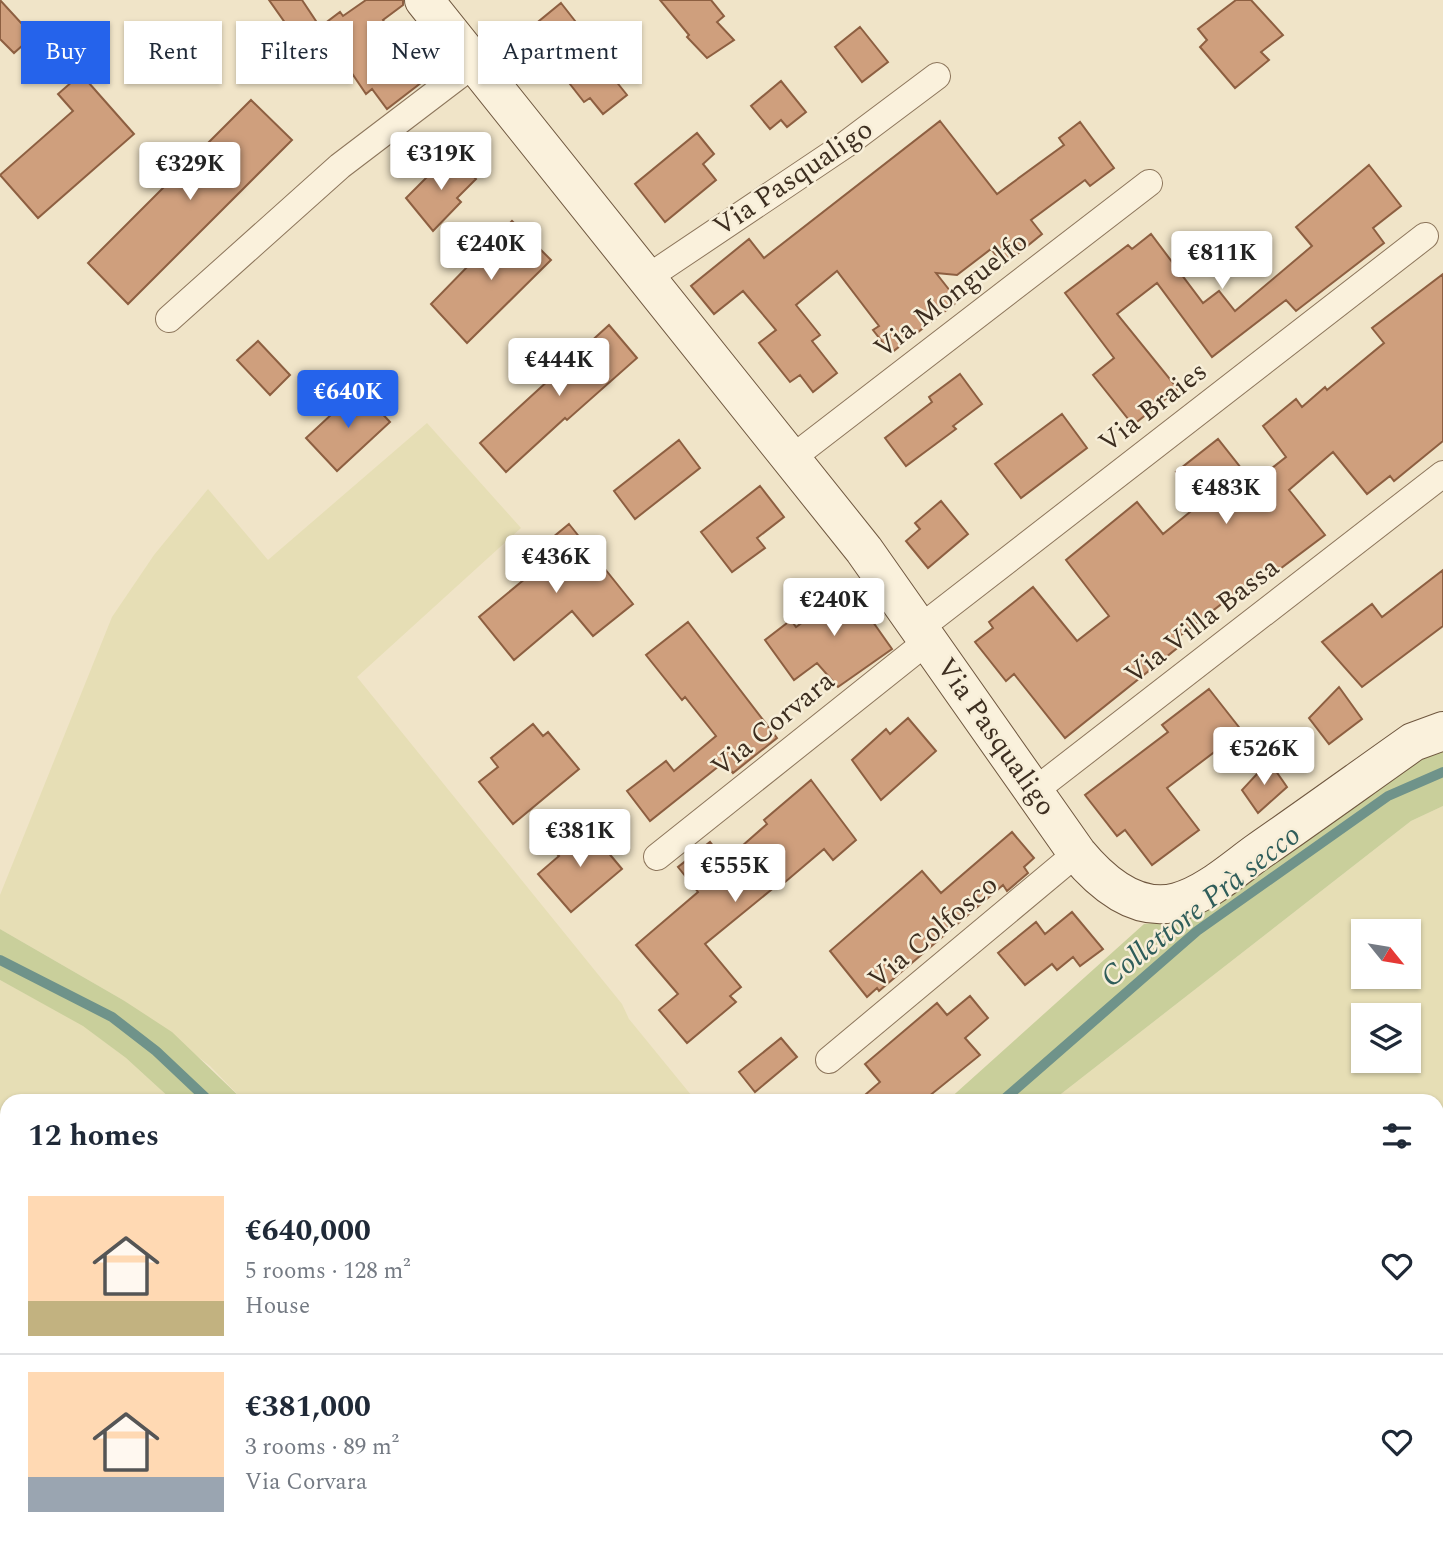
<!DOCTYPE html>
<html lang="en">
<head>
<meta charset="utf-8">
<style>
  body { margin:0; font-family:Spectral,serif; background:#f6f6f7; color:#1f2937; height:100vh; display:flex; flex-direction:column; font-size:26px; white-space:nowrap }
  * { box-sizing:border-box; margin:0 }
  p { font-size:23px; color:#747a83 }
  .icon { flex:none; width:38px; height:38px; fill:none; stroke:currentColor; stroke-width:2; stroke-linecap:round; stroke-linejoin:round }
  .map { position:relative; flex:1; overflow:hidden }
  .drawer { position:absolute; left:0px; top:1094px; width:1444px; height:450px; display:flex; flex-direction:column; background:#fff; border-radius:21px 21px 0 0; box-shadow:0 2px 5px #0004 }
  .drawer>* { flex:none }
  .hud { position:absolute; left:21px; top:21px; width:700px; height:63px; display:flex; gap:14px }
  .needle { width:46px; rotate:120deg }
  .controls { position:absolute; left:1351px; top:919px; display:grid; gap:14px }
  .controls a { display:grid; place-items:center; width:70px; height:70px; border-radius:0px; background:#fff; box-shadow:0 2px 5px #0004; font-size:35px }
  .price { position:absolute; translate:-50% -60px; padding:0 16px; border-radius:7px; background:#fff; color:#222; font-size:23px; line-height:46px; filter:drop-shadow(0 2px 4px #0008) }
  .price::after { content:''; position:absolute; left:50%; top:42px; width:21px; height:16px; margin-left:-10px; background:inherit; clip-path:polygon(0 0,100% 0,50% 100%) }
  .price.current { background:#2563eb; color:#fff }
  ul { padding:0; list-style:none }
  li { display:flex; align-items:center; gap:21px; height:175px; padding:0 28px }
  li+li { border-top:2px solid #e0e1e3 }
  li span { display:grid; place-items:center; flex:none; width:196px; height:140px; border-radius:0px; color:#555 }
  li>.icon { margin-inline-start:auto }
  span .icon { width:84px; height:84px; fill:#fffc; stroke-width:1 }
  li b { font-size:30px }
  h2 { display:flex; justify-content:space-between; align-items:center; height:84px; padding:0 28px; font-size:30px }
  .chip { padding:0 24px; border-radius:0px; background:#fff; box-shadow:0 2px 5px #0004; font-size:24px; line-height:63px }
  .chip.current { background:#2563eb; color:#fff }
  .map>svg:first-child { display:block }
  .farmland { fill:#e6deb5; fill-rule:evenodd }
  .green { fill:#c9cf9b }
  .lines { fill:none; stroke-linecap:round; stroke-linejoin:round }
  .stream { stroke:#6f938a; stroke-width:10 }
  .building { fill:#cf9f7d; stroke:#8d5f41; stroke-width:2 }
  .street-casing { stroke:#8d765c; stroke-width:28 }
  .secondary-casing { stroke:#6f573f; stroke-width:40 }
  .street { stroke:#faf1dc; stroke-width:26 }
  .secondary { stroke:#faf1dc; stroke-width:38 }
  .labels { text-anchor:middle; dominant-baseline:central; stroke-width:5; stroke-linejoin:round; paint-order:stroke }
  .street-label { font-size:28px; fill:#3d2e20; stroke:#f7eed8 }
  .water-label { font-size:30px; font-style:italic; fill:#2f5d5a; stroke:#f7eed8 }
</style>
</head>
<body>
<div class="map">
<svg width="1443" height="1542" viewBox="0 0 1443 1542">
  <rect width="100%" height="100%" fill="#f0e4c8"/>
  <path class="farmland" d="M 427,423 L 521,528 L 357,677 L 622,1004 L 629,1019 L 696,1101 L 244,1101 L 210,1066 L 123,1000 L 0,929 L 0,895 L 112,617 L 154,555 L 208,489 L 268,560 Z
    M 1443,806 L 1443,1542 L 1115,1542 L 1123,1536 L 1437,1536 L 1437,1101 L 1052,1101 L 1411,821 ZM 1363,931 L 1409,931 L 1409,976 L 1363,976 ZM 1363,1015 L 1409,1015 L 1409,1060 L 1363,1060 Z
    M 0,980 L 83,1025 L 126,1058 L 173,1101 L 7,1101 L 7,1536 L 611,1536 L 615,1542 L 0,1542 Z
    M 662,1537 L 1084,1537 L 1076,1542 L 666,1542 Z"/>
  <path class="green" d="M 1443,751 L 1443,806 L 1411,821 L 1052,1101 L 947,1101 L 1144,924 L 1189,919 L 1421,758 Z
    M 0,929 L 123,1000 L 172,1032 L 244,1101 L 173,1101 L 126,1058 L 83,1026 L 0,980 Z"/>
  <g class="lines">
    <path class="stream" d="M 0,960 L 112,1017 L 156,1051 L 209,1101
      M 1002,1101 L 1197,931 L 1388,796 L 1443,772
      M 633,1536 L 638,1542
      M 1097,1542 L 1102,1536"/>
  </g>
  <path class="building" d="M 0,0 L 33,36 L 14,53 L 0,39 Z
    M 269,0 L 302,0 L 320,27 L 340,12 L 343,16 L 366,0 L 403,0 L 403,5 L 383,20 L 426,79 L 387,109 L 372,89 L 366,94 L 326,35 L 305,51 Z
    M 660,0 L 711,0 L 724,16 L 717,22 L 734,40 L 707,58 L 687,37 L 689,35 Z
    M 1236,0 L 1251,0 L 1283,35 L 1261,52 L 1269,60 L 1235,88 L 1200,47 L 1207,40 L 1198,29 Z
    M 561,3 L 615,72 L 611,75 L 627,95 L 603,114 L 590,98 L 584,102 L 552,61 L 557,56 L 533,26 Z
    M 860,27 L 888,62 L 862,82 L 835,47 Z
    M 81,74 L 134,134 L 38,218 L 0,175 L 73,111 L 58,94 Z
    M 781,81 L 806,112 L 787,127 L 781,120 L 770,129 L 751,106 Z
    M 251,100 L 292,140 L 128,304 L 88,263 Z
    M 940,121 L 997,194 L 1064,145 L 1059,138 L 1080,122 L 1114,168 L 1090,186 L 1085,180 L 1031,220 L 1042,234 L 1004,265 L 991,249 L 957,275 L 936,273 L 958,301 L 891,353 L 873,330 L 879,326 L 837,271 L 796,305 L 820,335 L 812,341 L 837,373 L 813,392 L 800,375 L 790,382 L 759,343 L 776,330 L 743,291 L 714,314 L 691,286 L 749,239 L 764,258 Z
    M 697,133 L 714,154 L 703,164 L 716,180 L 665,222 L 635,184 Z
    M 450,154 L 476,179 L 457,198 L 461,202 L 433,231 L 406,198 Z
    M 1369,165 L 1401,206 L 1373,228 L 1384,243 L 1296,311 L 1286,300 L 1212,357 L 1157,283 L 1117,314 L 1178,389 L 1133,425 L 1093,375 L 1114,358 L 1065,293 L 1128,245 L 1132,249 L 1151,234 L 1203,303 L 1219,291 L 1235,311 L 1312,246 L 1296,227 Z
    M 512,221 L 551,260 L 467,343 L 431,304 Z
    M 1443,274 L 1443,441 L 1394,481 L 1390,476 L 1367,494 L 1333,452 L 1289,490 L 1325,535 L 1236,602 L 1232,596 L 1176,639 L 1181,645 L 1065,738 L 1014,674 L 1006,681 L 975,642 L 993,628 L 989,622 L 1033,587 L 1077,641 L 1109,616 L 1066,560 L 1137,502 L 1163,534 L 1201,503 L 1176,472 L 1218,439 L 1253,483 L 1286,457 L 1263,426 L 1296,399 L 1302,407 L 1325,387 L 1327,390 L 1384,343 L 1372,328 Z
    M 609,325 L 637,358 L 567,420 L 565,418 L 506,472 L 480,443 Z
    M 258,341 L 290,375 L 270,395 L 237,360 Z
    M 960,374 L 982,404 L 953,426 L 956,429 L 906,466 L 885,438 L 932,402 L 929,397 Z
    M 359,389 L 390,422 L 337,471 L 306,438 Z
    M 1062,414 L 1087,448 L 1021,498 L 995,464 Z
    M 679,440 L 700,468 L 635,519 L 614,491 Z
    M 760,486 L 784,517 L 757,538 L 765,548 L 732,572 L 701,532 Z
    M 941,501 L 968,534 L 928,568 L 906,541 L 920,529 L 915,523 Z
    M 569,524 L 633,604 L 593,636 L 572,611 L 514,660 L 479,617 L 538,568 L 529,557 Z
    M 1443,570 L 1443,626 L 1362,687 L 1322,642 L 1372,604 L 1382,617 Z
    M 859,581 L 883,615 L 873,622 L 892,649 L 838,687 L 817,663 L 794,680 L 765,640 L 791,620 L 796,627 Z
    M 688,622 L 777,738 L 733,773 L 724,762 L 650,821 L 627,791 L 666,761 L 674,771 L 716,736 L 685,697 L 682,700 L 646,655 Z
    M 1339,687 L 1362,719 L 1329,744 L 1309,718 Z
    M 1209,689 L 1242,731 L 1167,788 L 1199,830 L 1152,865 L 1125,830 L 1117,836 L 1085,795 L 1168,732 L 1162,725 Z
    M 908,718 L 936,751 L 881,800 L 852,760 L 886,729 L 890,734 Z
    M 533,724 L 543,736 L 548,732 L 579,769 L 513,824 L 479,782 L 498,767 L 491,758 Z
    M 1269,761 L 1287,787 L 1258,813 L 1242,790 Z
    M 811,780 L 856,840 L 833,860 L 824,849 L 784,883 L 782,881 L 705,944 L 741,987 L 730,996 L 736,1002 L 687,1043 L 659,1010 L 678,994 L 636,945 L 698,892 L 678,867 L 710,842 L 725,861 L 767,824 L 764,820 Z
    M 586,826 L 622,869 L 571,912 L 538,874 L 559,856 L 555,852 Z
    M 1012,832 L 1034,858 L 1024,867 L 1028,873 L 1007,891 L 1003,885 L 879,991 L 877,988 L 867,997 L 830,951 L 922,871 L 941,893 Z
    M 1072,912 L 1103,949 L 1080,966 L 1073,957 L 1057,970 L 1052,964 L 1025,985 L 998,953 L 1036,922 L 1045,934 Z
    M 970,996 L 988,1018 L 965,1038 L 980,1055 L 923,1101 L 858,1101 L 880,1082 L 865,1064 L 937,1003 L 947,1015 Z
    M 781,1038 L 797,1057 L 755,1092 L 739,1072 Z"/>
  <g class="lines">
    <g class="street-casing">
      <path id="street" d="M 647,278 L 845,145 L 937,76
        M 169,319 L 340,166 L 474,64
        M 792,458 L 1149,183
        M 920,628 L 1425,236
        M 1033,792 L 1443,474
        M 657,857 L 929,640
        M 829,1060 L 1077,853"/>
    </g>
    <g class="secondary-casing">
      <path id="secondary" d="M 424,0 L 864,550 L 1077,853 C 1101,882 1136,913 1177,902 C 1207,894 1235,868 1259,851 C 1311,815 1362,778 1413,742 L 1443,731"/>
    </g>
    <use href="#street" class="street"/>
    <use href="#secondary" class="secondary"/>
  </g>
  <g class="labels">
    <g class="street-label">
      <text transform="translate(793 178) rotate(-34)">Via Pasqualigo</text>
      <text transform="translate(951 295) rotate(-38)">Via Monguelfo</text>
      <text transform="translate(1153 407) rotate(-38)">Via Braies</text>
      <text transform="translate(1202 621) rotate(-38)">Via Villa Bassa</text>
      <text transform="translate(773 724) rotate(-39)">Via Corvara</text>
      <text transform="translate(996 737) rotate(55)">Via Pasqualigo</text>
      <text transform="translate(933 932) rotate(-40)">Via Colfosco</text>
    </g>
    <g class="water-label">
      <text transform="translate(1201 906) rotate(-38)">Collettore Prà secco</text>
    </g>
  </g>
</svg>
<div class="controls">
<a><svg class="needle" viewBox="-14 -14 28 28"><path d="M0-13l5 13h-10z" fill="#e53935"/><path d="M0 13l5-13h-10z" fill="#747a83"/></svg></a>
<a><svg class="icon" aria-label="layers" viewBox="0 0 24 24"><path d="M12 4l9 5-9 5-9-5zM3 14l9 5 9-5"/></svg></a>
</div>
<b class="price" style="left:441px;top:192px">€319K</b>
<b class="price" style="left:190px;top:202px">€329K</b>
<b class="price" style="left:491px;top:282px">€240K</b>
<b class="price" style="left:1222px;top:291px">€811K</b>
<b class="price" style="left:559px;top:398px">€444K</b>
<b class="price current" style="left:348px;top:430px">€640K</b>
<b class="price" style="left:1226px;top:526px">€483K</b>
<b class="price" style="left:556px;top:595px">€436K</b>
<b class="price" style="left:834px;top:638px">€240K</b>
<b class="price" style="left:1264px;top:787px">€526K</b>
<b class="price" style="left:580px;top:869px">€381K</b>
<b class="price" style="left:735px;top:904px">€555K</b>
<div class="hud">
<a class="chip current">Buy</a>
<a class="chip">Rent</a>
<a class="chip">Filters</a>
<a class="chip">New</a>
<a class="chip">Apartment</a>
</div>
<section class="drawer">
<h2>12 homes<svg class="icon" aria-label="filters" viewBox="0 0 24 24"><path d="M4 7h16M4 17h16"/><circle cx="9" cy="7" r="2"/><circle cx="15" cy="17" r="2"/></svg></h2>
<ul>
<li><span style="background:linear-gradient(#ffd9b3 75%,#c2b280 0)"><svg class="icon" aria-label="home" viewBox="0 0 24 24"><path d="M3 11l9-7 9 7M6 9v11h12V9"/></svg></span><div><b>€640,000</b><p>5 rooms · 128 m²</p><p>House</p></div><svg class="icon" aria-label="heart" viewBox="0 0 24 24"><path d="M12 20l-8-8c-3-5 5-10 8-4 3-6 11-1 8 4z"/></svg></li>
<li><span style="background:linear-gradient(#ffd9b3 75%,#9aa5b1 0)"><svg class="icon" aria-label="home" viewBox="0 0 24 24"><path d="M3 11l9-7 9 7M6 9v11h12V9"/></svg></span><div><b>€381,000</b><p>3 rooms · 89 m²</p><p>Via Corvara</p></div><svg class="icon" aria-label="heart" viewBox="0 0 24 24"><path d="M12 20l-8-8c-3-5 5-10 8-4 3-6 11-1 8 4z"/></svg></li>
</ul>
</section>
</div>
</body>
</html>
